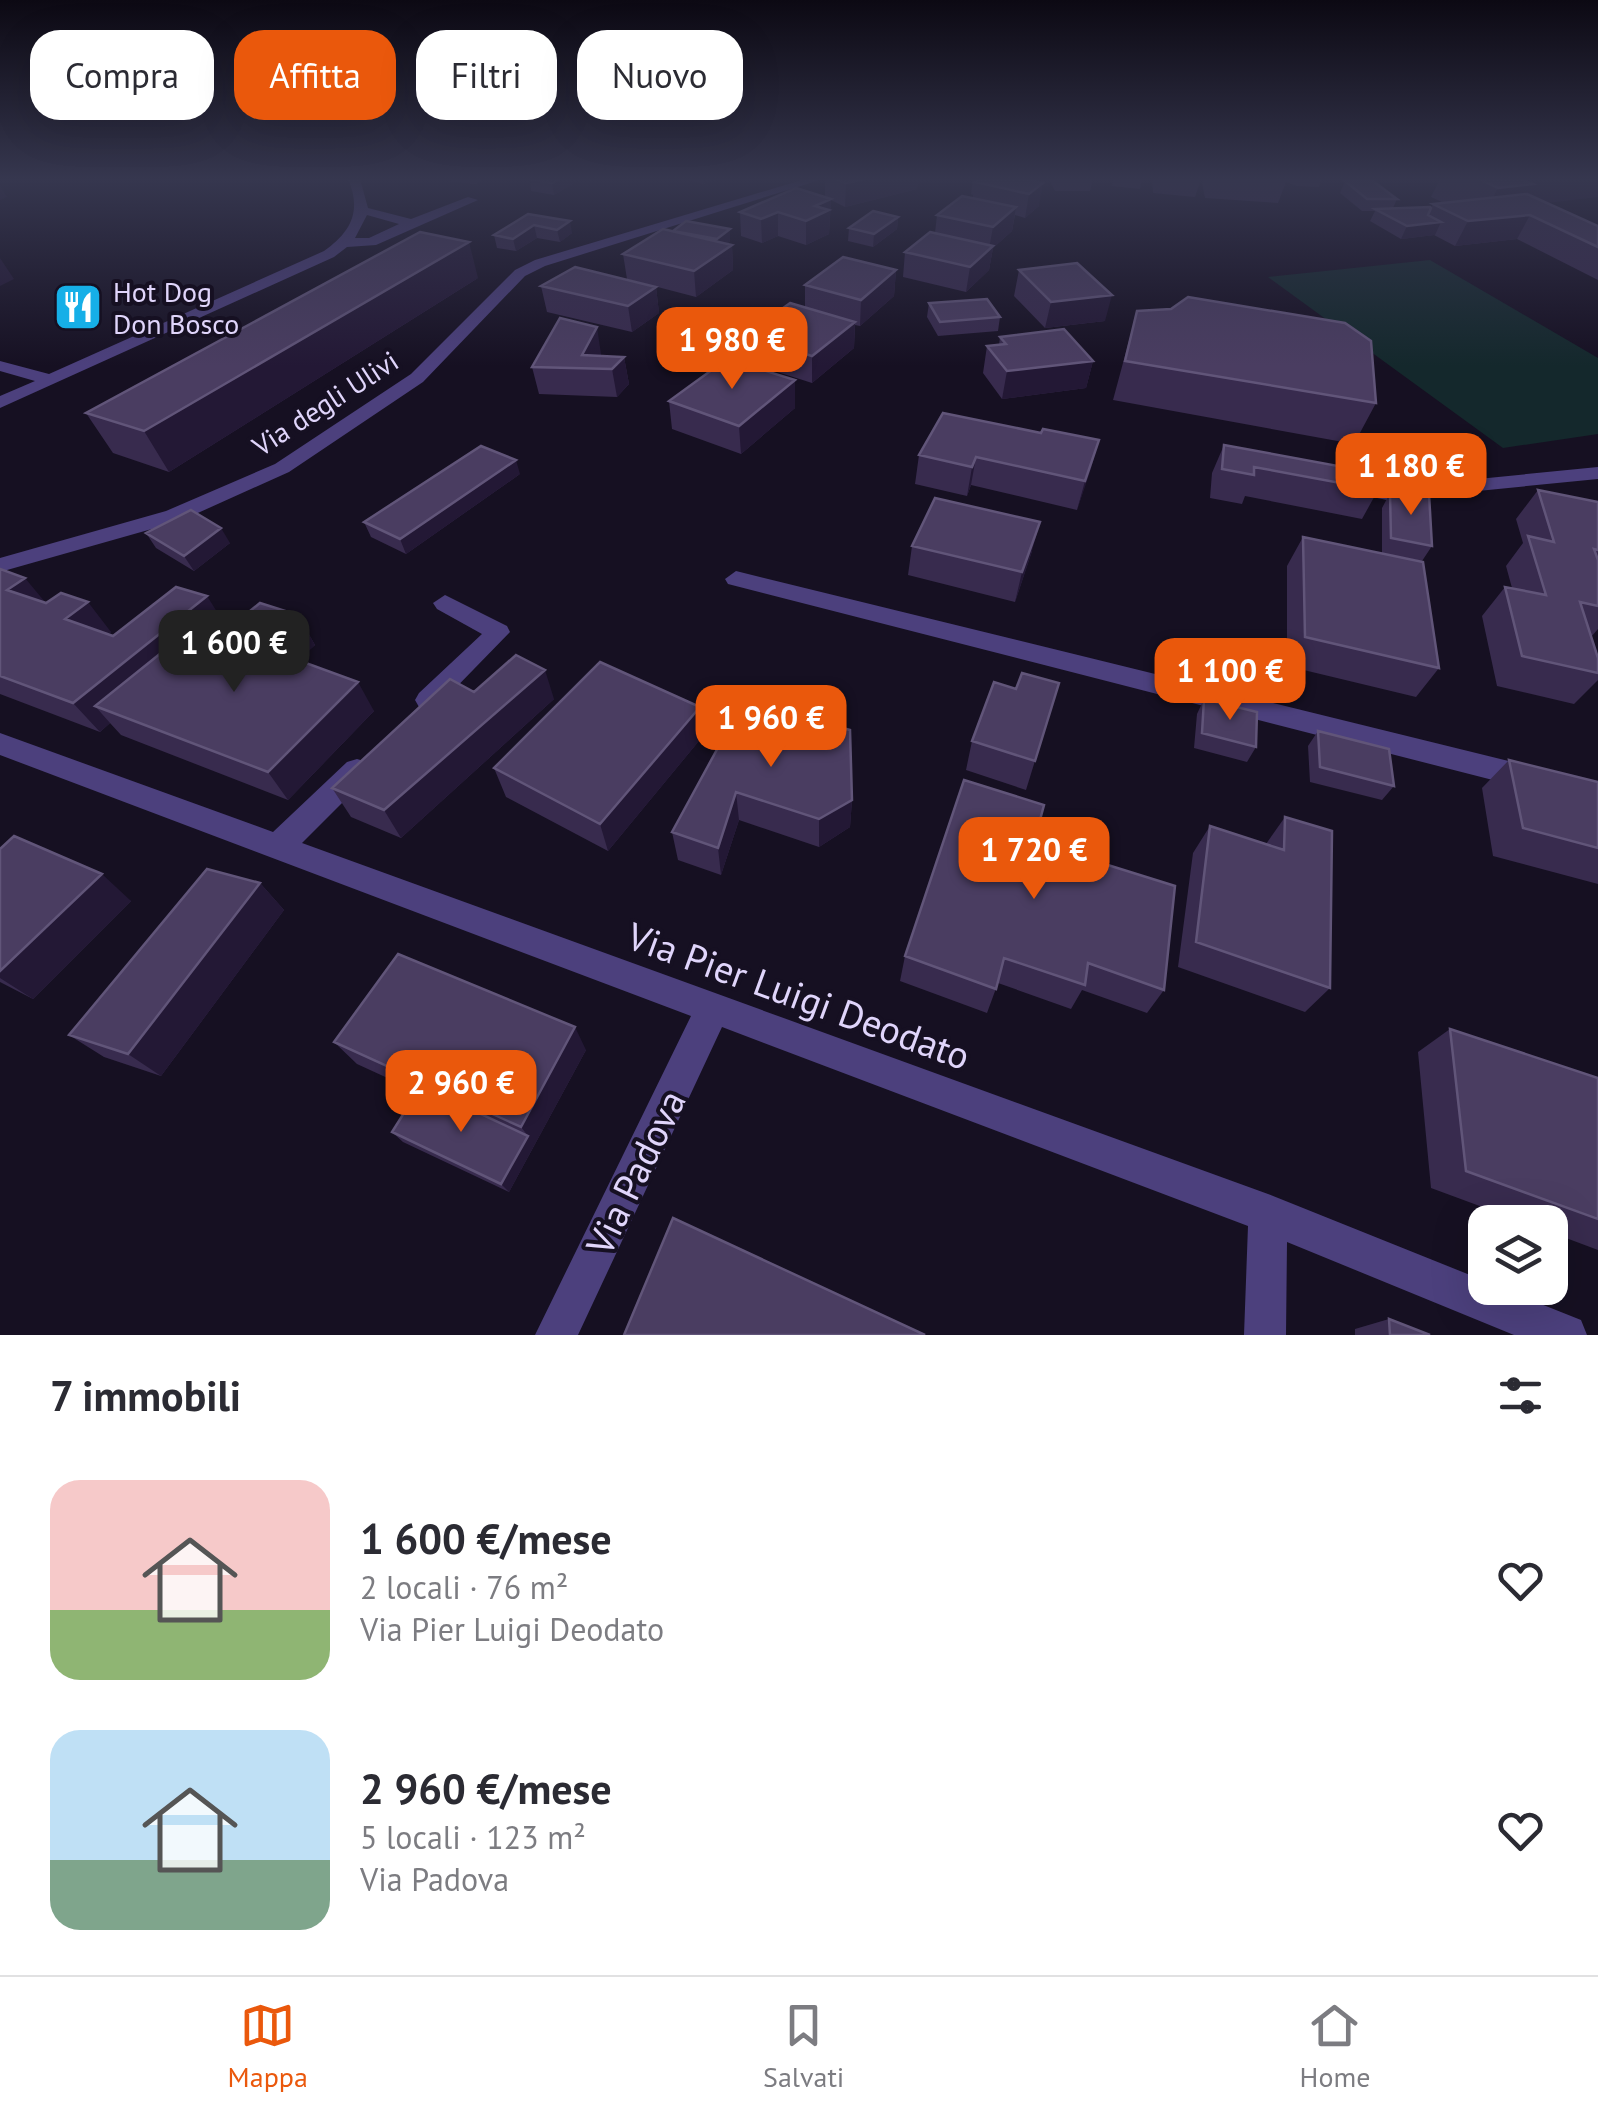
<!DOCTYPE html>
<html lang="it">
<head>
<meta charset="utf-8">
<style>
  body { margin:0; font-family:"PT Sans",sans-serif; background:#f7f7f7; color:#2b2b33; height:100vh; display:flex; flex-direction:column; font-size:38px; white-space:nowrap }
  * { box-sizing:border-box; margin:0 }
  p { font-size:32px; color:#7c7c81 }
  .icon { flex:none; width:55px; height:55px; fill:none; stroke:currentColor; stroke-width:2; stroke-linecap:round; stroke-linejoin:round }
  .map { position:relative; height:1335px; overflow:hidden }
  .details { display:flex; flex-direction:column; background:#fff; flex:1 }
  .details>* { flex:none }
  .guide { position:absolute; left:30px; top:30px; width:1000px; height:90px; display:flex; gap:20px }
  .tools { position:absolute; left:1468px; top:1205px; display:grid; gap:20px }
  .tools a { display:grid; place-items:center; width:100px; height:100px; border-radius:20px; background:#fff; box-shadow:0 10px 40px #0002; font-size:50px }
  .price { position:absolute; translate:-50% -85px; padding:0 22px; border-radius:20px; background:#ea580c; color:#fff; font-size:32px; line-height:65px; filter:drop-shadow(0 2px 5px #0008) }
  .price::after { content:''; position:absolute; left:50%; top:60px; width:30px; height:22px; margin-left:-15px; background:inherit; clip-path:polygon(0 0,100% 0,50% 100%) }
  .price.selected { background:#222; color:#fff }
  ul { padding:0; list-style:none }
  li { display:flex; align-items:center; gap:30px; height:250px; padding:0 50px }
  li span { display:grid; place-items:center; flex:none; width:280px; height:200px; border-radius:30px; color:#555 }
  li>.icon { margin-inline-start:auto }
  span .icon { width:120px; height:120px; fill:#fffc; stroke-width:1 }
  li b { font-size:42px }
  h2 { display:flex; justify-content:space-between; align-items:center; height:120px; padding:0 50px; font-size:42px }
  .chip { padding:0 35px; border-radius:30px; background:#fff; box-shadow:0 10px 40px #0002; font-size:35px; line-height:90px }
  .chip.selected { background:#ea580c; color:#fff }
  .menu { display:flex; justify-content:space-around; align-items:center; height:140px; border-top:2px solid #e1e1e2; background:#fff; font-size:28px; color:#7c7c81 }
  .menu a { display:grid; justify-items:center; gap:5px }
  .menu .selected { color:#ea580c }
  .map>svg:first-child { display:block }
  .green { fill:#14282c }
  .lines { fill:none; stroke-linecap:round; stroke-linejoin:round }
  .minor { fill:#4c407d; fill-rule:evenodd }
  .wall { fill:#382b4e }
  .shaded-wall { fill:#231835 }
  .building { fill:#4a3d61; stroke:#615579; stroke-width:2.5 }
  .labels { text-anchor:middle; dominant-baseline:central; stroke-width:8; stroke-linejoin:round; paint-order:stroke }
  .far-poi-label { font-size:28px; fill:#e0d5fb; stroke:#161022; text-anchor:start }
  .far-street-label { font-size:28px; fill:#e0d5fb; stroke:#161022 }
  .near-street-label { font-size:38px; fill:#e0d5fb; stroke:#161022 }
</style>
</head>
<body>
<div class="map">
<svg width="1598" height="1335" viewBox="0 0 1598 1335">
  <rect width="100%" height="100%" fill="#161022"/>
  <path class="green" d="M 1430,260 L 1598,358 L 1598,434 L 1503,448 L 1268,277 Z"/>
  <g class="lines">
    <path class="minor" d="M 348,179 L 360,179 L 368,208 L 411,219 L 468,197 L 478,200 L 376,245 L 347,247 L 334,257 L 0,408 L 0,396 L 35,381 L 0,371 L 0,361 L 49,374 L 324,251 C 351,232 362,211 348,179 ZM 367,215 L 399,224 L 369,238 L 355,238 Z
      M 805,179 L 823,179 L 545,266 L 525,276 L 423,382 L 289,472 L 180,521 L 0,572 L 0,558 L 166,511 L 275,464 L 411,374 L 515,270 L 535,260 Z
      M 1598,467 L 1598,479 L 1387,500 L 1338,490 L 1335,486 L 1345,480 L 1387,488 Z
      M 736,571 L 1598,783 L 1598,807 L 728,584 L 725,579 Z
      M 445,595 L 507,626 L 510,632 L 437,707 L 419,707 L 415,700 L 419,693 L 482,634 L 437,609 L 433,603 Z
      M 0,733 L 273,832 L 347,762 L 357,759 L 367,762 L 371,770 L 367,778 L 302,843 L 1268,1194 L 1485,1281 L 1485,1288 L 1501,1288 L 1581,1320 L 1587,1335 L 1514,1335 L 1287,1242 L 1286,1335 L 1244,1335 L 1248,1226 L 722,1027 L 578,1335 L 535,1335 L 691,1016 L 0,755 Z"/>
  </g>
  <path class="wall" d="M 450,179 L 483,179 L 476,184 L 451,182 Z
    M 530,179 L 596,179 L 591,181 L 581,179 L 554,195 L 531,191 Z
    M 684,179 L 720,179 L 703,184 Z
    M 825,179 L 934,179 L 918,184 L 917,189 L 845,207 L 831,200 L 829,234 L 806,245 L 778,236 L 762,243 L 741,236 L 740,212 L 825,197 Z
    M 973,179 L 1024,179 L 1039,206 L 1025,218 L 1015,215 L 1012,231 L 993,248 L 989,270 L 966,292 L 903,277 L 905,252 L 935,233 L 937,215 L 973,198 L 973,195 L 971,194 Z
    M 1049,179 L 1093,179 L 1090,191 L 1055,191 Z
    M 1113,179 L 1142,179 L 1140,189 L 1112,186 Z
    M 1152,179 L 1201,179 L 1195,197 L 1153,193 Z
    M 1204,179 L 1322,179 L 1319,187 L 1297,186 L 1286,182 L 1278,203 L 1205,198 L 1202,183 Z
    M 1440,179 L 1598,179 L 1546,203 L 1598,226 L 1598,280 L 1517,239 L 1455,246 L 1434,235 L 1401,239 L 1370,221 L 1375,211 L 1362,211 L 1340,193 L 1345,181 L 1397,199 L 1393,208 L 1431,208 L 1433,204 L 1444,203 L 1431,197 Z
    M 528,214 L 572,233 L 560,242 L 537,238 L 516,251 L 497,248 L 494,235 Z
    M 898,217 L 897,229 L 873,247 L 848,241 L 849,228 Z
    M 663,229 L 730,241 L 727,244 L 732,245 L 733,270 L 696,297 L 627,279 L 623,254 Z
    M 896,270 L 894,296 L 860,326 L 855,325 L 854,348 L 812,383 L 746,362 L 745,335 L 805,307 L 805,285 Z
    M 1019,270 L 1105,321 L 1045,328 L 1014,296 Z
    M 478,278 L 169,472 L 113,453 L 86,413 Z
    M 541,286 L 656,287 L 659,313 L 632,332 L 547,312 Z
    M 929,303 L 1000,317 L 998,331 L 938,336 L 927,317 Z
    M 1137,311 L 1376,403 L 1354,444 L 1113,400 Z
    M 1000,337 L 1093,361 L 1086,388 L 1002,399 L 983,373 L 987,346 L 999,345 Z
    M 601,354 L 600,356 L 624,357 L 629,384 L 617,397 L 539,394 L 532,367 Z
    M 795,380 L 795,408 L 741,454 L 672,429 L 669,401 Z
    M 1041,433 L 1099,440 L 1077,510 L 971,485 L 967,496 L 915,484 L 919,455 Z
    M 1224,445 L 1378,490 L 1362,519 L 1245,496 L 1242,504 L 1210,498 L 1212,473 Z
    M 520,474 L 406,554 L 371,537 L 364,522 Z
    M 1538,490 L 1598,502 L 1598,629 L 1591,637 L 1598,658 L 1598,680 L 1574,704 L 1497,686 L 1482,616 L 1505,587 L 1512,588 L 1506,566 L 1523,543 L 1516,519 Z
    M 1390,493 L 1432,546 L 1422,561 L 1382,553 L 1382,508 Z
    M 146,533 L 230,543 L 194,571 L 156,548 Z
    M 1303,537 L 1439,668 L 1416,697 L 1287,666 L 1287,566 Z
    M 912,546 L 1032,551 L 1015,602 L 908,575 Z
    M 0,569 L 46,603 L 111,632 L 108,634 L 113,636 L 226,626 L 188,658 L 204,664 L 231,642 L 224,632 L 298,615 L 315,645 L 298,660 L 374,711 L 288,800 L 121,735 L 110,723 L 100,732 L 0,694 Z
    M 1059,683 L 1026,790 L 966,770 L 972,741 L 1016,689 Z
    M 474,692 L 554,699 L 401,838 L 351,817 L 332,788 Z
    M 1204,699 L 1256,747 L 1247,762 L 1194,748 L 1197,714 Z
    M 744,700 L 852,800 L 850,827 L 819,847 L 739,820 L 721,875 L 678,860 L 672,832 Z
    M 1318,731 L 1394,786 L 1382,800 L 1310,782 L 1308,746 Z
    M 703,736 L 608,851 L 506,797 L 494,768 Z
    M 1509,760 L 1598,782 L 1598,884 L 1493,856 L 1482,788 Z
    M 1285,817 L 1330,988 L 1305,1012 L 1178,967 L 1193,853 L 1210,826 L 1266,844 Z
    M 1034,842 L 1164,990 L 1147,1013 L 1082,990 L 1071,1009 L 998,983 L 987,1013 L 900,981 L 905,956 Z
    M 0,849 L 131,901 L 33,999 L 0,982 Z
    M 260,883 L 284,910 L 161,1076 L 104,1057 L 69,1035 Z
    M 1450,1029 L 1598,1078 L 1598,1250 L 1550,1232 L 1550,1222 L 1523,1222 L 1431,1188 L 1418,1052 Z
    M 334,1042 L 586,1050 L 509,1192 L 403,1142 L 392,1132 L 418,1092 L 357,1064 Z
    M 1389,1319 L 1390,1335 L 1355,1335 L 1355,1329 Z"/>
  <path class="shaded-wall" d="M 560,179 L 581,179 L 554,195 L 552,183 Z
    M 703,179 L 720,179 L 703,184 Z
    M 865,179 L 934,179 L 918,184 L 917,189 L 845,207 L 846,183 Z
    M 1511,179 L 1598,179 L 1598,197 L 1521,206 L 1530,215 L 1517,239 L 1455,246 L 1468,221 L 1481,220 L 1498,188 Z
    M 1043,183 L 1039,206 L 1025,218 L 1029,194 Z
    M 0,186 L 7,197 L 0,200 Z
    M 831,199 L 829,234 L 806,245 L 806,221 L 815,206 Z
    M 1016,207 L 1012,231 L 993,248 L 989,270 L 966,292 L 970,267 L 989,249 L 993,227 Z
    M 778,212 L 778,236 L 762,243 L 761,219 Z
    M 898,217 L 897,229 L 873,247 L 874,234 Z
    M 570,221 L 572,233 L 560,242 L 557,230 Z
    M 1441,222 L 1435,235 L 1401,239 L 1407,226 Z
    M 534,225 L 537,238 L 516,251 L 513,239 Z
    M 730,229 L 730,241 L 718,251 L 717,239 Z
    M 469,242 L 478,278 L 169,472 L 144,431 Z
    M 732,245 L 733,270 L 696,297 L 694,271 Z
    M 0,258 L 14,279 L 0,286 Z
    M 896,270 L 894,296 L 860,326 L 861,300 Z
    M 656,287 L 659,313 L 632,332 L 628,306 Z
    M 1112,295 L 1105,321 L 1045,328 L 1051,302 Z
    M 855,322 L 854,348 L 812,383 L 812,356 Z
    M 597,327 L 601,354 L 594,368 L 582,355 Z
    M 624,357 L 629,384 L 617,397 L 612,369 Z
    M 1093,361 L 1086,388 L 1002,399 L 1007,371 Z
    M 795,380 L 795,408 L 741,454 L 739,426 Z
    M 1099,440 L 1091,469 L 1077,510 L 1085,481 Z
    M 976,457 L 971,485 L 967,496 L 972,467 Z
    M 516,460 L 520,474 L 406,554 L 400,539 Z
    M 1040,522 L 1032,551 L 1015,602 L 1022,572 Z
    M 221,528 L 230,543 L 194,571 L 184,556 Z
    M 25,578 L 50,608 L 7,590 Z
    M 207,596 L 226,626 L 119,716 L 95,706 L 110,723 L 100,732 L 73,703 Z
    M 88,602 L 111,632 L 89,648 L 65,619 Z
    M 298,615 L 315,645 L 281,677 L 262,647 Z
    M 545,670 L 554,699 L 401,838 L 384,810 Z
    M 358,682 L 374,711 L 288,800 L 268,772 Z
    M 700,707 L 703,736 L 608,851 L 600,824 Z
    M 736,792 L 739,820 L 721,875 L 718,848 Z
    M 852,800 L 850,827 L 819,847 L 819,819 Z
    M 102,874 L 131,901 L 33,999 L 0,978 L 0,971 Z
    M 260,883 L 284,910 L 161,1076 L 128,1054 Z
    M 575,1027 L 586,1050 L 509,1192 L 501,1184 L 528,1136 L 521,1127 Z"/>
  <path class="building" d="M 530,179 L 560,179 L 552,183 Z
    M 835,179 L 865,179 L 846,183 Z
    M 980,179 L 1024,179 L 1043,183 L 1029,194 L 975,182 Z
    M 1479,179 L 1521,179 L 1533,184 L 1498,188 Z
    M 1345,181 L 1373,181 L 1397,199 L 1367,199 Z
    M 796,188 L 831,199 L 815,206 L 829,210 L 806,221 L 778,212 L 761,219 L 740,212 Z
    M 1527,194 L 1598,226 L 1598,247 L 1530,215 L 1468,221 L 1433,204 Z
    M 962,196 L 1016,207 L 993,227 L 937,215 Z
    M 1430,207 L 1431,208 L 1428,215 L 1441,222 L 1407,226 L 1375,209 Z
    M 873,211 L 898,217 L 874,234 L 849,228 Z
    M 528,214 L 570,221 L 557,230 L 534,225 L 513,239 L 494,235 Z
    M 686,221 L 730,229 L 717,239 L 673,231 Z
    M 663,229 L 732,245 L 694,271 L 623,254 Z
    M 420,232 L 469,242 L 144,431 L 86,413 Z
    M 930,232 L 993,246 L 970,267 L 905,252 Z
    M 843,257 L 896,270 L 861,300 L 805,285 Z
    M 1077,263 L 1112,295 L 1051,302 L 1019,270 Z
    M 575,267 L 656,287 L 628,306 L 541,286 Z
    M 1188,297 L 1345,323 L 1371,341 L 1376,403 L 1125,361 L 1137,311 L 1171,309 Z
    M 987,299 L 1000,317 L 940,322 L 929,303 Z
    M 790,303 L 855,322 L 812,356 L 745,335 Z
    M 560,318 L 597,327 L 582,355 L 624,357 L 612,369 L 532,367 Z
    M 1064,329 L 1093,361 L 1007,371 L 987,346 L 1006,344 L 1000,337 Z
    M 727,359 L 795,380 L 739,426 L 669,401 Z
    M 943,413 L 1041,433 L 1043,429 L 1099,440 L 1085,481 L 976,457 L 972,467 L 919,455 Z
    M 1224,445 L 1376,473 L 1378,490 L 1254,467 L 1254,475 L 1222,469 Z
    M 481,446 L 516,460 L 400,539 L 364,522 Z
    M 1538,490 L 1598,502 L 1598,550 L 1594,549 L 1598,560 L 1598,606 L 1580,602 L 1598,658 L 1598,673 L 1522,656 L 1505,587 L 1546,595 L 1528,536 L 1554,542 Z
    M 1390,493 L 1429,494 L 1432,546 L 1391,538 Z
    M 935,498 L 1040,522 L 1022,572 L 912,546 Z
    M 191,510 L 221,528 L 184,556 L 146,533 Z
    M 1303,537 L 1423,562 L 1439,668 L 1305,637 Z
    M 0,569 L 25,578 L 7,590 L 46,603 L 61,593 L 88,602 L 65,619 L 113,636 L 176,587 L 207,596 L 73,703 L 0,676 Z
    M 260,603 L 298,615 L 262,647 L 358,682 L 268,772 L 95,706 L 166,649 L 204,664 L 237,636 L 224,632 Z
    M 516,655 L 545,670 L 384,810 L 332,788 L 450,679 L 474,692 Z
    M 600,662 L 700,707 L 600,824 L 494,768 Z
    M 1022,673 L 1059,683 L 1035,761 L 972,741 L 994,682 L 1016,689 Z
    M 1204,699 L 1257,712 L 1256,747 L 1202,733 Z
    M 744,700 L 850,730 L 852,800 L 819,819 L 736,792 L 718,848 L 672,832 Z
    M 1318,731 L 1389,749 L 1394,786 L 1320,767 Z
    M 1509,760 L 1598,782 L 1598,848 L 1523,828 Z
    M 964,780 L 1044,805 L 1034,842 L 1175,886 L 1164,990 L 1088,963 L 1085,985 L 1004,958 L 996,989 L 905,956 Z
    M 1285,817 L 1332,831 L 1330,988 L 1196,942 L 1210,826 L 1284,850 Z
    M 14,836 L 102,874 L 0,971 L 0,849 Z
    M 207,869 L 260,883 L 128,1054 L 69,1035 Z
    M 398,954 L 575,1027 L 521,1127 L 334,1042 Z
    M 1450,1029 L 1598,1078 L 1598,1219 L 1466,1171 Z
    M 421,1086 L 528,1136 L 501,1184 L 392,1132 Z
    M 673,1218 L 925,1335 L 624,1335 Z
    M 1389,1319 L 1430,1335 L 1390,1335 Z"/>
  <linearGradient id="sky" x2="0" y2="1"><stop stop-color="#0c0913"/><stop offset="0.49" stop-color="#36374f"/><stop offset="1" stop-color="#36374f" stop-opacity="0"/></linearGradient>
  <rect width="1598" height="366" fill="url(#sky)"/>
  <defs>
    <g id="restaurant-square" transform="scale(2.5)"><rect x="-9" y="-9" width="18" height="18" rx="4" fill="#16afe7" stroke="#161022"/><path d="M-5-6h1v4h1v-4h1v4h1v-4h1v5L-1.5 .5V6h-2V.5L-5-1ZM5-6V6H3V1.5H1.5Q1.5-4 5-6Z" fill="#fff"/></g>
  </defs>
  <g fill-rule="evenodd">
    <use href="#restaurant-square" x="78" y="307"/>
  </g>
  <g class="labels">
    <g class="far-poi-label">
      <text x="113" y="291">Hot Dog<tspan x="113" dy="32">Don Bosco</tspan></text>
    </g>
    <g class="far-street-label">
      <text transform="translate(325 403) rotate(-33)">Via degli Ulivi</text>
    </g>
    <g class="near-street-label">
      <text transform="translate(799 995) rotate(20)">Via Pier Luigi Deodato</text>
      <text transform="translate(635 1172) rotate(-64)">Via Padova</text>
    </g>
  </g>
</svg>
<div class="tools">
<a><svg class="icon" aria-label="layers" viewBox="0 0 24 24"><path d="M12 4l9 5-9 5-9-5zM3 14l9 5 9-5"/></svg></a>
</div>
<b class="price" style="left:732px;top:392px">1 980 €</b>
<b class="price" style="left:1411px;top:518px">1 180 €</b>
<b class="price selected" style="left:234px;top:695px">1 600 €</b>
<b class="price" style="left:1230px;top:723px">1 100 €</b>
<b class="price" style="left:771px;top:770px">1 960 €</b>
<b class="price" style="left:1034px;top:902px">1 720 €</b>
<b class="price" style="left:461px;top:1135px">2 960 €</b>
<div class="guide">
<a class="chip">Compra</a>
<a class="chip selected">Affitta</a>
<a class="chip">Filtri</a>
<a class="chip">Nuovo</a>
</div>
</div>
<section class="details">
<h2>7 immobili<svg class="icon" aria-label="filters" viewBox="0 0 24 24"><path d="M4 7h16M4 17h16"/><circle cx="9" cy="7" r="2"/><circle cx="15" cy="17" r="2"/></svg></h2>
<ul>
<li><span style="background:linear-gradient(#f6c9c9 65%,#8fb573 0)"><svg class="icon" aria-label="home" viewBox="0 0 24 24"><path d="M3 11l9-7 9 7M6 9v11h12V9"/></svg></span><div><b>1 600 €/mese</b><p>2 locali · 76 m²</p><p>Via Pier Luigi Deodato</p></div><svg class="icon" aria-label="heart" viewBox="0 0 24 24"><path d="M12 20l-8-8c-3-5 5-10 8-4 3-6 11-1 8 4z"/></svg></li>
<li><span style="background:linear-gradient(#bfe0f5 65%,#7fa58c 0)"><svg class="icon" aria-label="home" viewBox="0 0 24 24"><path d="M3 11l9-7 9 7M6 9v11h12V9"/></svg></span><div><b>2 960 €/mese</b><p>5 locali · 123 m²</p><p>Via Padova</p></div><svg class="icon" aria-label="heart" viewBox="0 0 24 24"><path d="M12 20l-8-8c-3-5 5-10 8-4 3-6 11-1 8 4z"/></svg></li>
</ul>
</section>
<nav class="menu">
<a class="selected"><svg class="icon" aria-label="map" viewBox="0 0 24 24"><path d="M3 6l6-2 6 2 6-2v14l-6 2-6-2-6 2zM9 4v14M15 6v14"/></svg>Mappa</a>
<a><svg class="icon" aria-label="saved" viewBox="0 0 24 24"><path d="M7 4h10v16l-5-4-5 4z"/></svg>Salvati</a>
<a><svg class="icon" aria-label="home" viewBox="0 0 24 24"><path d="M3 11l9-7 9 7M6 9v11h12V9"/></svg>Home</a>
</nav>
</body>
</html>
